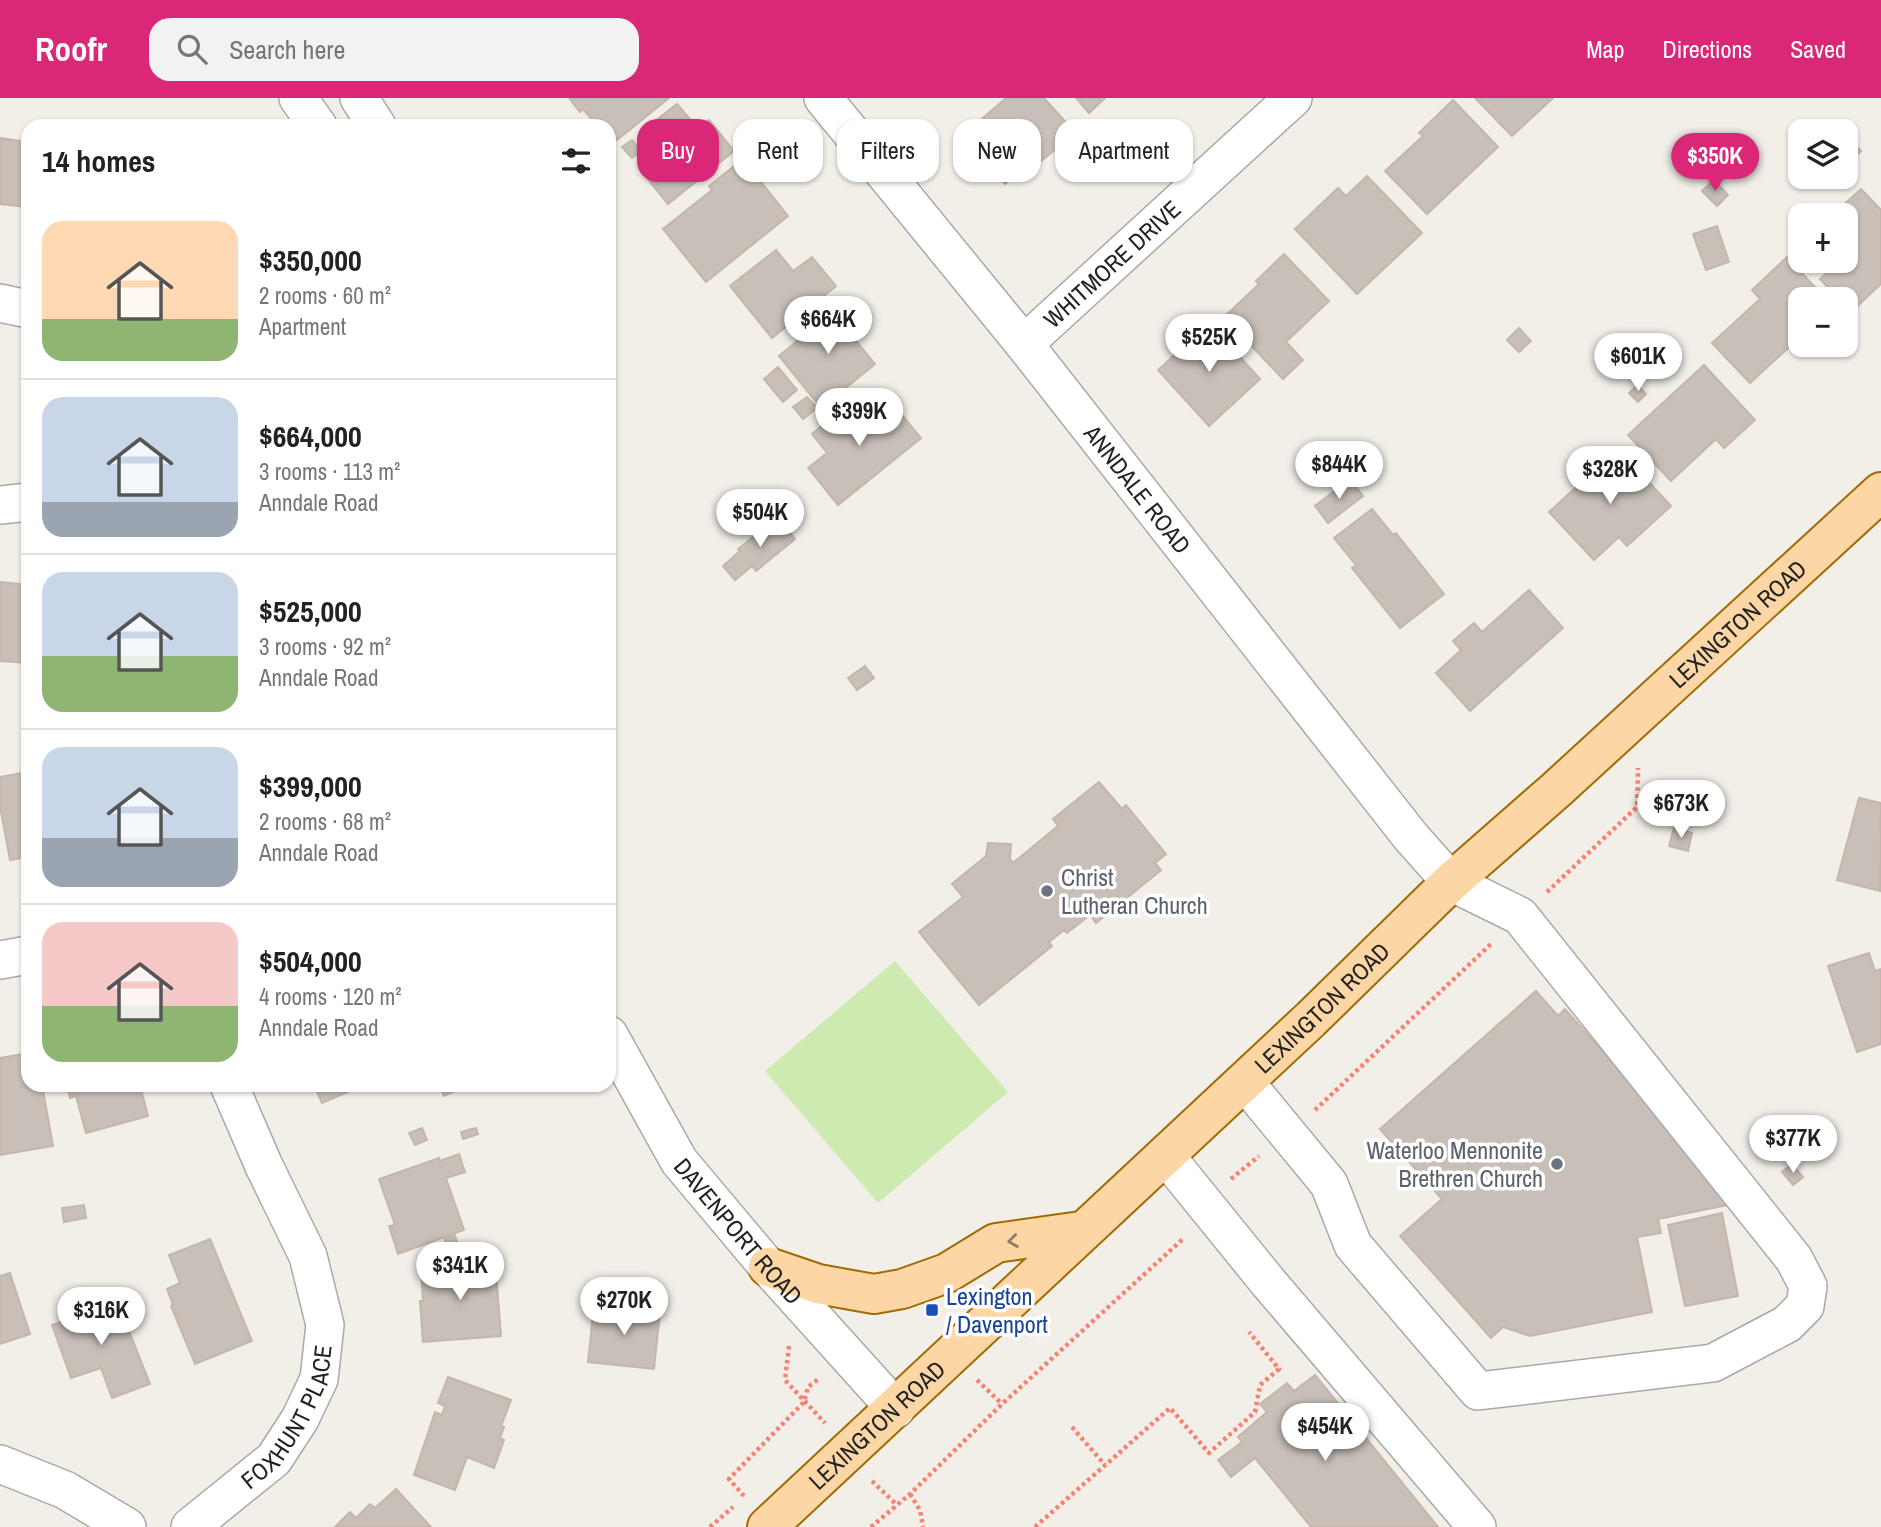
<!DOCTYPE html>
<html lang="en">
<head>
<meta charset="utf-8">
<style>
  body { margin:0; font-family:"Archivo Narrow",sans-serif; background:#f2f2f2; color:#222; height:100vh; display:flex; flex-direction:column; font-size:26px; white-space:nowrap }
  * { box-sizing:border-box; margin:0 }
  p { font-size:23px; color:#767676 }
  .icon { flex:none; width:38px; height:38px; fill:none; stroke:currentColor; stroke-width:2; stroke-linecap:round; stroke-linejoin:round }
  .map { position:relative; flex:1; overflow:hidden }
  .panel { position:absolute; left:21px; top:21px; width:595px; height:973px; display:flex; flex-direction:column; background:#fff; border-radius:21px; box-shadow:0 2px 5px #0004 }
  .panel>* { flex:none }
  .hud { position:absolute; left:637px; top:21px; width:665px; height:63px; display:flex; gap:14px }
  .fabs { position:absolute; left:1788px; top:21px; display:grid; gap:14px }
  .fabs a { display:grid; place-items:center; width:70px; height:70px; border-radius:14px; background:#fff; box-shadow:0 2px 5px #0004; font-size:35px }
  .price { position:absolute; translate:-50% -60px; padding:0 16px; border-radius:24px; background:#fff; color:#222; font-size:23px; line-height:46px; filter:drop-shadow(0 2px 4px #0008) }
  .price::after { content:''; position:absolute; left:50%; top:42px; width:21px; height:16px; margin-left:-10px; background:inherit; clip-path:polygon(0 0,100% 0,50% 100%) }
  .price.on { background:#db2777; color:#fff }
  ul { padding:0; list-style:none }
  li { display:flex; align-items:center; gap:21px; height:175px; padding:0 21px }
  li+li { border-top:2px solid #e0e0e0 }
  li span { display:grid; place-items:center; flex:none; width:196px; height:140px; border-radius:21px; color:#555 }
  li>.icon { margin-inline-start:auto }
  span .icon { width:84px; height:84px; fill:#fffc; stroke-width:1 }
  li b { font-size:30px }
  h2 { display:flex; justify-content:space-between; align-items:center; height:84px; padding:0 21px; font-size:30px }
  .pill { padding:0 24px; border-radius:21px; background:#fff; box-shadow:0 2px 5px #0004; font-size:24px; line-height:63px }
  .pill.on { background:#db2777; color:#fff }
  header { display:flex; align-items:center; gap:42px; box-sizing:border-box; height:98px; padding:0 35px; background:#db2777; color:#fff }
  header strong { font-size:33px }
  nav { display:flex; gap:38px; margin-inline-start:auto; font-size:24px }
  .search { width:490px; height:63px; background:#f2f2f2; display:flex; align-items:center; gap:18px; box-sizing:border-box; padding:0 24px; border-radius:21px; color:#767676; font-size:26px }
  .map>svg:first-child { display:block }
  .grass { fill:#cdebb0 }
  .building { fill:#c7bfb8; stroke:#c4b6ab; stroke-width:2 }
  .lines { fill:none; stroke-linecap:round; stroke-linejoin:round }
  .minor-casing { stroke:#a9a9a9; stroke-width:40 }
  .major-casing { stroke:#a06b00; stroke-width:42 }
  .path { stroke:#fa8072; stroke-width:4.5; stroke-dasharray:3.5 3.5; stroke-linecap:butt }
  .minor { stroke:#fff; stroke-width:37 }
  .major { stroke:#fcd6a4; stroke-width:38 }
  .oneway { stroke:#8f7c63 }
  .worship-dot { fill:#6b7280; stroke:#fff; stroke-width:2.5 }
  .transit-dot { fill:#1a4fb4; stroke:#fff; stroke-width:2.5 }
  .labels { text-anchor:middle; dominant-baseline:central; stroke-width:7; stroke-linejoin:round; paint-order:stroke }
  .street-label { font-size:24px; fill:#222; stroke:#fff }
  .worship-label { font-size:24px; fill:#5b616d; stroke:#fff; text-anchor:start }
  .transit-label { font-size:24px; fill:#164399; stroke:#fff; text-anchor:start }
</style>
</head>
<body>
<header>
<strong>Roofr</strong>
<div class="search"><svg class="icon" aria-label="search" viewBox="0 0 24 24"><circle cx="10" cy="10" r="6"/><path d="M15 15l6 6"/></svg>Search here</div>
<nav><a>Map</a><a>Directions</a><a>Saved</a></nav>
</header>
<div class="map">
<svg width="1881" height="1429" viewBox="0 0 1881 1429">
  <rect width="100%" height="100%" fill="#f2efe9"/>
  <path class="grass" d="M 895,863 L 1008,994 L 878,1105 L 765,973 Z"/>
  <path class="building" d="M 569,0 L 669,0 L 617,42 L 609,32 L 609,28 L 606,28 L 601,22 L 596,26 L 583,11 L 580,14 Z
    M 1006,0 L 1044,0 L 1071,30 L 1061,38 L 1065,43 L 1039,65 L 1035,61 L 1005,86 L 963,37 Z
    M 1076,0 L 1105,0 L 1089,15 Z
    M 1475,0 L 1553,0 L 1512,38 Z
    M 1453,2 L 1498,49 L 1427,116 L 1385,73 L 1423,38 L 1419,35 Z
    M 677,6 L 698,31 L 709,22 L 734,53 L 668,106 L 646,79 L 659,68 L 645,51 L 650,47 L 640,35 Z
    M 1846,34 L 1852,34 L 1852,43 L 1861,53 L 1848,66 L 1846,64 Z
    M 0,40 L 28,44 L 28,119 L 26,119 L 27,109 L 0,106 Z
    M 632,42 L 641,53 L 632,60 L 622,49 Z
    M 743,61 L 788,118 L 706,184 L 663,131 L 712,92 L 709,88 Z
    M 1367,78 L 1422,135 L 1357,196 L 1295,131 L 1338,90 L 1346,98 Z
    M 1714,82 L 1728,97 L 1717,108 L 1702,93 Z
    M 1861,91 L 1881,112 L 1881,186 L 1851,214 L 1846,209 L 1846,201 L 1839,201 L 1820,181 L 1840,163 L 1846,163 L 1846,157 L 1851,153 L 1846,148 L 1846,117 L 1832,117 Z
    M 1717,128 L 1729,164 L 1706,172 L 1693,136 Z
    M 776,152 L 793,173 L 812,159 L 836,188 L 772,240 L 730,188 Z
    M 1284,156 L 1329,203 L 1286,244 L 1303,262 L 1283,281 L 1224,219 L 1259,186 L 1256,183 Z
    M 1787,159 L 1826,201 L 1801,201 L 1801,244 L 1798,241 L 1750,285 L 1712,245 L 1760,201 L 1752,192 Z
    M 838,203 L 862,232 L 853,239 L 875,266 L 821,310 L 779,258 L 812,231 L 809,227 Z
    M 1209,225 L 1260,281 L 1209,328 L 1158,272 Z
    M 1519,230 L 1531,243 L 1519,254 L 1507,242 Z
    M 1803,247 L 1817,247 L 1810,254 Z
    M 1704,267 L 1755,322 L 1724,350 L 1716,341 L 1671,383 L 1628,337 Z
    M 778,269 L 797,292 L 783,304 L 764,281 Z
    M 1638,287 L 1646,296 L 1638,304 L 1629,295 Z
    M 807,299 L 817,310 L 803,321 L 793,309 Z
    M 856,300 L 876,326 L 896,310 L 921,340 L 838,407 L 808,370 L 827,355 L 812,336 Z
    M 1618,351 L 1671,408 L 1627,448 L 1619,439 L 1594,462 L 1549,414 Z
    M 1350,381 L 1363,398 L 1328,425 L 1315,408 Z
    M 1372,411 L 1393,437 L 1396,435 L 1444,496 L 1400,530 L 1352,470 L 1356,467 L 1334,440 Z
    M 778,419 L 795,441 L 756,473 L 752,468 L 735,482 L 723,468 L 740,453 L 738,451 Z
    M 0,484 L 28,487 L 28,565 L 0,563 Z
    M 1529,492 L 1563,530 L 1470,613 L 1436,575 L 1461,552 L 1453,543 L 1474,525 L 1482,534 Z
    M 865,568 L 874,580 L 857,592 L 848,580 Z
    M 28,674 L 28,759 L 10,762 L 0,708 L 0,679 Z
    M 1099,684 L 1122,711 L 1126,707 L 1166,756 L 1155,765 L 1161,772 L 1096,825 L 1090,817 L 1067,835 L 1064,832 L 1049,844 L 1052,848 L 979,907 L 919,834 L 963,799 L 952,786 L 986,758 L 988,745 L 1011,746 L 1010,761 L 1013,765 L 1058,728 L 1053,721 Z
    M 1859,700 L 1881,705 L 1880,793 L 1837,782 Z
    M 1674,730 L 1692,735 L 1688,753 L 1669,748 Z
    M 1869,855 L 1875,873 L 1881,871 L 1881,946 L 1857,954 L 1828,868 Z
    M 1536,893 L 1558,918 L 1565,911 L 1737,1105 L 1658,1121 L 1661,1135 L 1637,1139 L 1652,1214 L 1530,1238 L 1503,1229 L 1491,1240 L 1400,1138 L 1442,1101 L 1380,1031 Z
    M 28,955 L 28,987 L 42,987 L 53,1048 L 0,1057 L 0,960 Z
    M 67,987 L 140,987 L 148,1018 L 86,1035 L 76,998 L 70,1000 Z
    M 314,987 L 364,987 L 322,1005 Z
    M 439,987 L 468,987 L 444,998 Z
    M 422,1030 L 427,1042 L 415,1047 L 409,1035 Z
    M 476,1030 L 478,1036 L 463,1041 L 461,1034 Z
    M 459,1056 L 465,1074 L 446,1080 L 464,1132 L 398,1156 L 389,1128 L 395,1127 L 379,1081 L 439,1060 L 440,1063 Z
    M 1792,1066 L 1803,1079 L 1793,1087 L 1782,1074 Z
    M 84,1107 L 86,1120 L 64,1124 L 62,1110 Z
    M 1722,1115 L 1738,1198 L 1685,1208 L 1668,1127 Z
    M 454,1135 L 458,1147 L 448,1151 L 444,1139 Z
    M 210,1141 L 252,1243 L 195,1266 L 171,1208 L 173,1207 L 167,1191 L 180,1185 L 169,1157 Z
    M 495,1163 L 501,1238 L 423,1244 L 420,1203 L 423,1203 L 421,1169 Z
    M 10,1175 L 30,1236 L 0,1246 L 0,1178 Z
    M 94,1201 L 97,1211 L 117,1203 L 150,1286 L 112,1300 L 101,1270 L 71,1280 L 52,1227 L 70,1221 L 67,1211 Z
    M 594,1207 L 660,1214 L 654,1271 L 588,1264 Z
    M 1315,1277 L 1438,1429 L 1311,1429 L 1255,1360 L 1231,1379 L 1218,1362 L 1242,1344 L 1238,1339 L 1267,1314 L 1260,1306 L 1287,1285 L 1294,1293 Z
    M 448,1279 L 511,1302 L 501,1328 L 504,1329 L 500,1340 L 504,1342 L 494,1370 L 467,1359 L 455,1392 L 414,1377 L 435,1314 L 442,1317 L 445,1308 L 438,1305 Z
    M 396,1391 L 431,1429 L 335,1429 L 350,1414 L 356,1420 L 370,1406 L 375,1410 Z"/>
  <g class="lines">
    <g class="minor-casing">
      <g id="minor">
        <path d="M 298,0 L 318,28"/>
        <path d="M 359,0 L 377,28"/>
        <path id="s1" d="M 823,0 L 1024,246 L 1411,739 L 1451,784 L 1520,818 L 1794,1161 L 1808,1188 L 1805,1208 L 1787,1226 L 1713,1265 L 1478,1293 L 1353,1147 L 1329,1086 L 1245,984"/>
        <path d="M 0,205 L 28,211"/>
        <path id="s2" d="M 1024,246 L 1293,0"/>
        <path d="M 0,407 L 28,404"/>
        <path d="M 0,862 L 28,857"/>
        <path id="s3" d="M 609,937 L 679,1063 L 768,1169 L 896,1311"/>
        <path d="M 1165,1057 L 1268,1184 L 1477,1429"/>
        <path d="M 0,1366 L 65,1392 L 127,1429"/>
        <path id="s4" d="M 190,1429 L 274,1361 L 300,1321 L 319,1281 L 325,1227 L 308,1158 L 264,1068 L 229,987"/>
      </g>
    </g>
    <g class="major-casing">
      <g id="major">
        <path d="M 768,1169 L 818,1186 L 874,1196 L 902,1191 L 947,1175 L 996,1145 L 1081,1133"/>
        <path id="s5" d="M 767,1429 L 1311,921 L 1451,784 L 1556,692 L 1881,394"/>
      </g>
    </g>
    <path class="path" d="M 1547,794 L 1637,709 L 1638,670
      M 1315,1012 L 1492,845
      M 1231,1081 L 1259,1058
      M 789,1248 L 785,1282 L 825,1325
      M 977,1282 L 1002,1306
      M 1072,1329 L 1105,1367
      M 872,1383 L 897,1407
      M 910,1396 L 920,1412 L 923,1429
      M 744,1398 L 729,1381 L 804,1304 L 808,1289 L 820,1280
      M 710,1429 L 733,1409
      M 871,1429 L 910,1396 L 1002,1306 L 1184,1140
      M 1035,1429 L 1170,1310 L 1209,1355 L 1255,1314 L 1260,1287 L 1279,1271 L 1249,1234"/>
    <use href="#minor" class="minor"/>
    <use href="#major" class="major"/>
  </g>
  <defs><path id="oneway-chevron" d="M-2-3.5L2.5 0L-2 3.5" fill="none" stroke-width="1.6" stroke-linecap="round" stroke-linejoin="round" transform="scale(1.75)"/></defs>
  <use class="oneway" href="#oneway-chevron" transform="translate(1013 1143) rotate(172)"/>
  <g class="worship-dot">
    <circle cx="1047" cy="793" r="7"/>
    <circle cx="1557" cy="1066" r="7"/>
  </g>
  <rect class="transit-dot" x="925" y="1205" width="14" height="14" rx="3.5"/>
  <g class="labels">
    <g class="street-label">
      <text stroke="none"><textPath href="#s2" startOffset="119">WHITMORE DRIVE</textPath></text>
      <text stroke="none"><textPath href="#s1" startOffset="502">ANNDALE ROAD</textPath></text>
      <text stroke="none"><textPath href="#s5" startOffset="1326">LEXINGTON ROAD</textPath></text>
      <text stroke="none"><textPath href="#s5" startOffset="760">LEXINGTON ROAD</textPath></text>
      <text stroke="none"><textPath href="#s3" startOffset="236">DAVENPORT ROAD</textPath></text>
      <text stroke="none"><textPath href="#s4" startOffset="152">FOXHUNT PLACE</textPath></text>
      <text stroke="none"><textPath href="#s5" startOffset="150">LEXINGTON ROAD</textPath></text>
    </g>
    <g class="worship-label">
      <text x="1061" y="779">Christ<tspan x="1061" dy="28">Lutheran Church</tspan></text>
      <text x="1543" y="1052" text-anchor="end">Waterloo Mennonite<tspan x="1543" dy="28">Brethren Church</tspan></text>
    </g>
    <g class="transit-label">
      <text x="946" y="1198">Lexington<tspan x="946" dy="28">/ Davenport</tspan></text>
    </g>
  </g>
</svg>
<div class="fabs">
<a><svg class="icon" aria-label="layers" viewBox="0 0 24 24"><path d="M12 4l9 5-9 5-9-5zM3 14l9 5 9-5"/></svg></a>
<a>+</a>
<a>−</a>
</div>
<b class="price on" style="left:1715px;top:95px">$350K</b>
<b class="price" style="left:828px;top:258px">$664K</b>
<b class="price" style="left:1209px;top:276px">$525K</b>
<b class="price" style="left:1638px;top:295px">$601K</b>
<b class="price" style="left:859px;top:350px">$399K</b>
<b class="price" style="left:1339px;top:403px">$844K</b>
<b class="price" style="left:1610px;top:408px">$328K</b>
<b class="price" style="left:760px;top:451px">$504K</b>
<b class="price" style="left:1681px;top:742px">$673K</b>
<b class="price" style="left:1793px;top:1077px">$377K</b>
<b class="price" style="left:460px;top:1204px">$341K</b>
<b class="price" style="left:624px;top:1239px">$270K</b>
<b class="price" style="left:101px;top:1249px">$316K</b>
<b class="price" style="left:1325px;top:1365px">$454K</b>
<div class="hud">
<a class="pill on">Buy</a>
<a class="pill">Rent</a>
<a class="pill">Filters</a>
<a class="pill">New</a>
<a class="pill">Apartment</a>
</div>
<section class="panel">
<h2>14 homes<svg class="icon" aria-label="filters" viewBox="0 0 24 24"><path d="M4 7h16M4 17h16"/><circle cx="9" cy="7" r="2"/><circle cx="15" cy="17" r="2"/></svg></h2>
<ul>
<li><span style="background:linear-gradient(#ffd9b3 70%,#8fb573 0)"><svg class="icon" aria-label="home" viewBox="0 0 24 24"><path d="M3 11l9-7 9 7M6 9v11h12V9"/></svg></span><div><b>$350,000</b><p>2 rooms · 60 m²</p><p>Apartment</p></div></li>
<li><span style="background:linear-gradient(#c9d6e8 75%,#9aa5b1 0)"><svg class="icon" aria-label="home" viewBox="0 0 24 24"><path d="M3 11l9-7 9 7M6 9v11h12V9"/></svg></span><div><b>$664,000</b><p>3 rooms · 113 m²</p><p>Anndale Road</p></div></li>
<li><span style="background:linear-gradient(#c9d6e8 60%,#8fb573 0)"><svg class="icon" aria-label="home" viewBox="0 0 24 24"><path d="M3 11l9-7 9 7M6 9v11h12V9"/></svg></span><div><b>$525,000</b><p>3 rooms · 92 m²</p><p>Anndale Road</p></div></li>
<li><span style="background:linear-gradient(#c9d6e8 65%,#9aa5b1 0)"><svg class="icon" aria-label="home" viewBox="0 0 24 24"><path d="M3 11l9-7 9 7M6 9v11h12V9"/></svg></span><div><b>$399,000</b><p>2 rooms · 68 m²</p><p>Anndale Road</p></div></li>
<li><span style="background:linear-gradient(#f6c9c9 60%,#8fb573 0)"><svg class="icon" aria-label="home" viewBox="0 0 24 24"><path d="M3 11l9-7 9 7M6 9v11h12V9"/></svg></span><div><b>$504,000</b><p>4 rooms · 120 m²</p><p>Anndale Road</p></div></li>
</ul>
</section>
</div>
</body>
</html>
